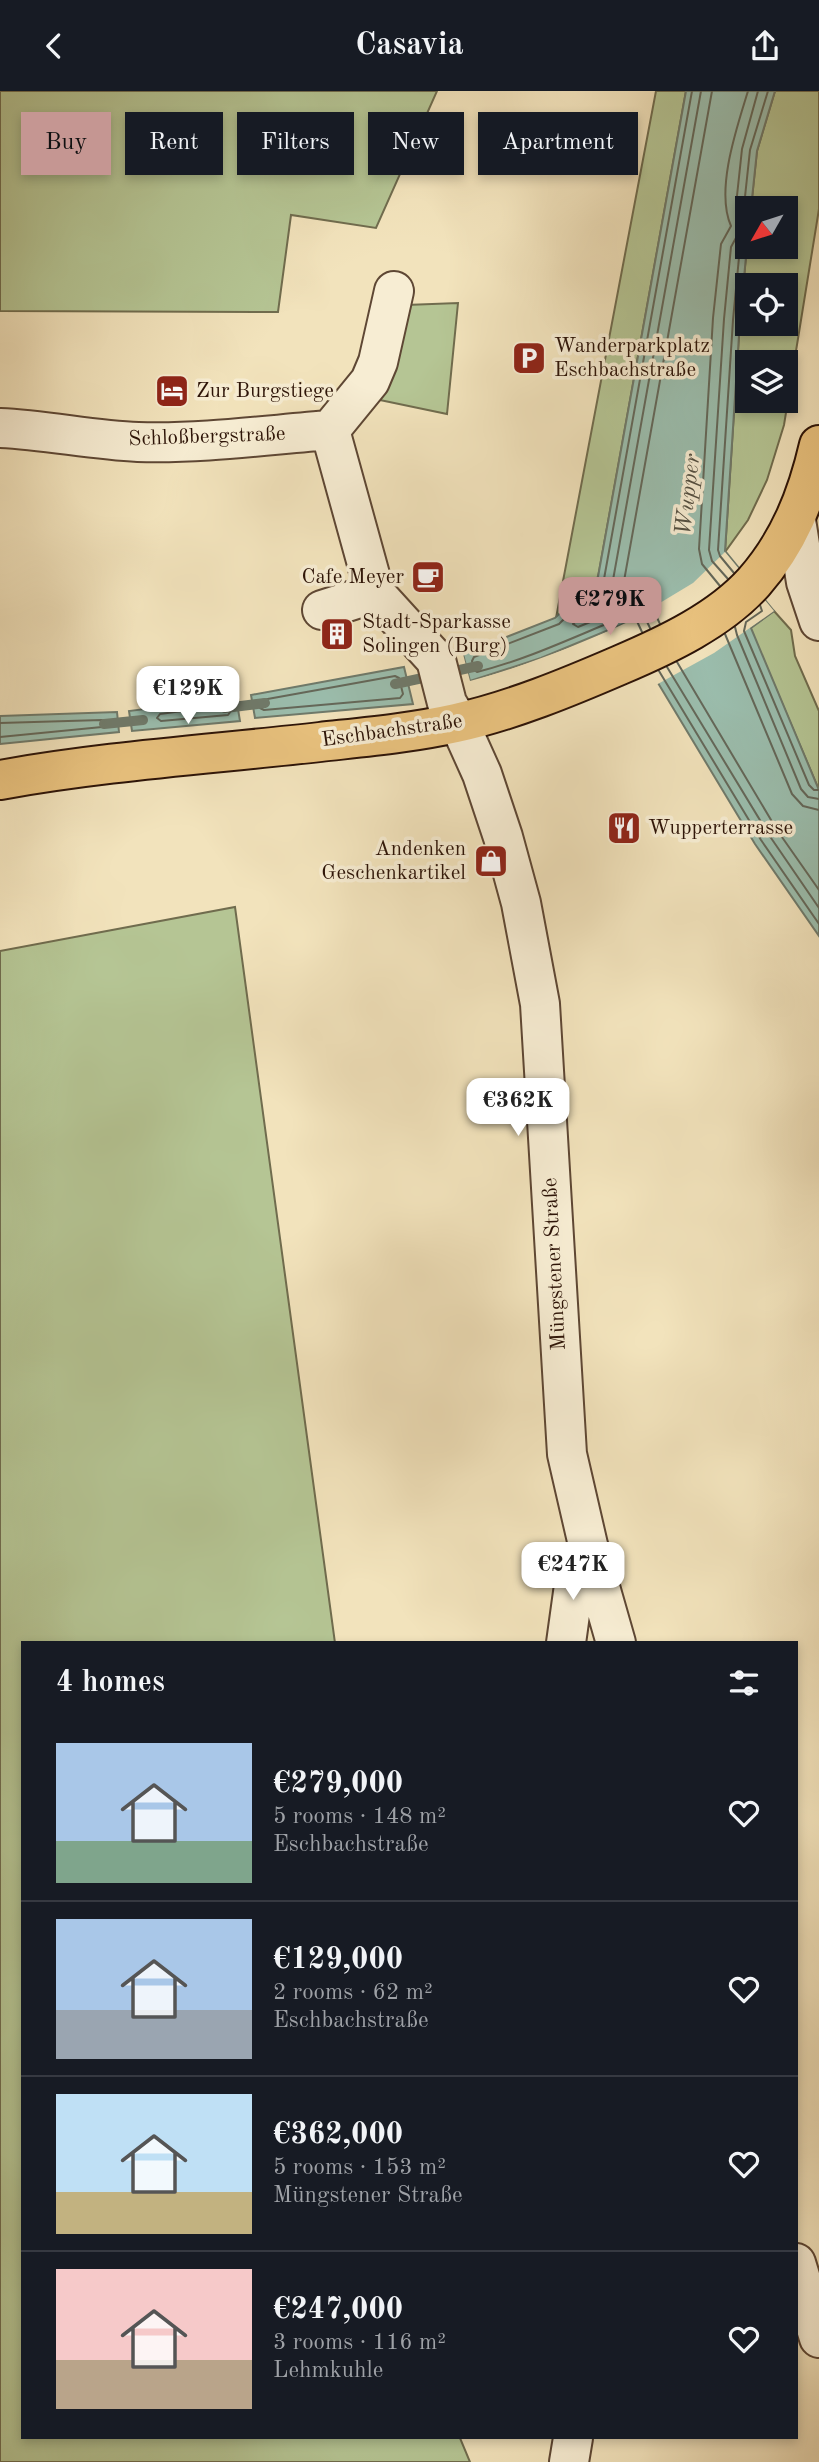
<!DOCTYPE html>
<html lang="en">
<head>
<meta charset="utf-8">
<style>
  body { margin:0; font-family:"Old Standard TT",serif; background:#20242c; color:#f1f3f6; height:100vh; display:flex; flex-direction:column; font-size:26px; white-space:nowrap }
  * { box-sizing:border-box; margin:0 }
  p { font-size:23px; color:#9ea1a6 }
  .icon { flex:none; width:38px; height:38px; fill:none; stroke:currentColor; stroke-width:2; stroke-linecap:round; stroke-linejoin:round }
  .map { position:relative; flex:1; overflow:hidden }
  .drawer { position:absolute; left:21px; top:1550px; width:777px; height:798px; display:flex; flex-direction:column; background:#171b24; border-radius:0px; box-shadow:0 4px 10px #0003 }
  .drawer>* { flex:none }
  .top-card { position:absolute; left:21px; top:21px; width:777px; height:63px; display:flex; gap:14px }
  .needle { width:46px; rotate:231deg }
  .fabs { position:absolute; left:735px; top:105px; display:grid; gap:14px }
  .fabs a { display:grid; place-items:center; width:63px; height:63px; border-radius:0px; background:#171b24; box-shadow:0 4px 10px #0003; font-size:35px }
  .price { position:absolute; translate:-50% -60px; padding:0 16px; border-radius:14px; background:#fff; color:#222; font-size:23px; line-height:46px; filter:drop-shadow(0 2px 4px #0008) }
  .price::after { content:''; position:absolute; left:50%; top:42px; width:21px; height:16px; margin-left:-10px; background:inherit; clip-path:polygon(0 0,100% 0,50% 100%) }
  .price.current { background:#c59692; color:#111 }
  ul { padding:0; list-style:none }
  li { display:flex; align-items:center; gap:21px; height:175px; padding:0 35px }
  li+li { border-top:2px solid #363941 }
  li span { display:grid; place-items:center; flex:none; width:196px; height:140px; border-radius:0px; color:#555 }
  li>.icon { margin-inline-start:auto }
  span .icon { width:84px; height:84px; fill:#fffc; stroke-width:1 }
  li b { font-size:30px }
  h2 { display:flex; justify-content:space-between; align-items:center; height:84px; padding:0 35px; font-size:30px }
  .pill { padding:0 24px; border-radius:0px; background:#171b24; box-shadow:0 4px 10px #0003; font-size:24px; line-height:63px }
  .pill.current { background:#c59692; color:#111 }
  header { display:flex; justify-content:space-between; align-items:center; height:91px; padding:0 35px; background:#171b24; font-size:32px; font-weight:800 }
  .map>svg:first-child { display:block }
  .green { fill:#b5c594; stroke:#706c4e; stroke-width:2; fill-rule:evenodd }
  .water { fill:#9bbeae; stroke:#6f7a6b; stroke-width:2 }
  .pier { fill:#f2e3bc }
  .lines { fill:none; stroke-linecap:round; stroke-linejoin:round }
  .shore { stroke:#64685a; stroke-width:2 }
  .stream { stroke:#6f7a6b; stroke-width:10 }
  .minor-casing { stroke:#5e4734; stroke-width:42 }
  .major-casing { stroke:#2c1307; stroke-width:42 }
  .minor { stroke:#f7edd3; stroke-width:38 }
  .major { stroke:#e9c27e; stroke-width:38 }
  .labels { text-anchor:middle; dominant-baseline:central; stroke-width:7; stroke-linejoin:round; paint-order:stroke }
  .poi-label { font-size:21px; fill:#2c1307; stroke:#f7edd3; text-anchor:start }
  .street-label { font-size:21px; fill:#2c1307; stroke:#f7edd3 }
  .water-label { font-size:23px; font-style:italic; fill:#534f41; stroke:#f7edd3 }
</style>
</head>
<body>
<header><svg class="icon" aria-label="back" viewBox="0 0 24 24"><path d="M15 5l-7 7 7 7"/></svg>Casavia<svg class="icon" aria-label="share" viewBox="0 0 24 24"><path d="M12 15V3M7 8l5-5 5 5M5 13v7h14v-7"/></svg></header>
<div class="map">
<svg width="819" height="2371" viewBox="0 0 819 2371">
  <rect width="100%" height="100%" fill="#f2e3bc"/>
  <filter id="stains"><feTurbulence type="fractalNoise" baseFrequency=".00286" numOctaves="4"/><feColorMatrix values="0 0 0 0 .2 0 0 0 0 .09 0 0 0 0 .02 0 0 0 .5 -.17"/></filter>
  <radialGradient id="worn" r=".72"><stop offset=".6" stop-color="#630" stop-opacity="0"/><stop offset="1" stop-color="#630" stop-opacity=".3"/></radialGradient>
  <path class="green" d="M 0,0 L 437,0 L 376,137 L 291,124 L 278,221 L 0,220 Z
    M 656,0 L 686,0 L 598,486 L 556,527 Z
    M 775,0 L 819,0 L 819,118 L 784,334 L 767,389 L 748,429 L 725,461 L 740,229 L 747,155 L 786,156 L 786,117 L 751,117 L 757,60 ZM 747,194 L 786,194 L 786,233 L 747,233 ZM 747,271 L 786,271 L 786,310 L 747,310 Z
    M 458,212 L 447,323 L 375,308 L 406,214 Z
    M 774,520 L 791,539 L 795,565 L 819,620 L 819,699 L 750,537 Z
    M 235,816 L 335,1552 L 23,1552 L 23,2347 L 460,2347 L 470,2371 L 0,2371 L 0,860 Z"/>
  <path class="water" d="M 686,0 L 775,0 L 757,60 L 751,117 L 747,117 L 747,155 L 740,229 L 725,460 L 774,520 L 751,537 L 819,699 L 819,845 L 755,753 L 655,587 L 630,530 L 541,567 L 470,590 L 463,563 L 555,527 L 598,486 Z
    M 404,576 L 413,613 L 255,627 L 251,604 Z
    M 236,606 L 240,630 L 132,640 L 129,620 Z
    M 117,621 L 119,641 L 0,653 L 0,625 Z"/>
  <path class="pier" d="M 725,461 L 774,520 L 714,562 L 656,594 L 628,535 L 586,554 L 507,583 L 470,594 L 466,591 L 460,563 L 463,563 L 470,590 L 506,580 L 585,551 L 630,530 L 693,492 Z"/>
  <g class="lines">
    <path class="shore" d="M 747,122 L 744,115 L 750,59 L 768,0
      M 747,132 L 738,124 L 736,114 L 742,58 L 758,0
      M 734,482 L 720,465 L 718,459 L 733,229 L 740,156 L 747,149
      M 728,488 L 712,470 L 709,459 L 724,228 L 731,156 L 737,145 L 747,140
      M 720,495 L 702,473 L 699,458 L 713,227 L 721,153 L 731,135 C 715,99 737,36 748,0
      M 760,514 L 762,520 L 746,531 L 744,540 L 809,694 L 814,699 L 819,699
      M 660,533 C 652,514 644,504 622,505 L 620,501 L 624,490 L 712,0
      M 735,536 L 737,544 L 801,698 L 808,706 L 819,708
      M 650,537 L 642,520 L 629,515 L 578,536 L 573,533 L 609,497 L 613,489 L 701,0
      M 642,541 L 635,526 L 628,524 C 578,544 529,568 477,581 L 474,579 L 472,570 L 474,566 L 559,533 L 604,488 L 692,0
      M 725,543 L 792,703 L 803,715 L 819,719
      M 677,571 L 777,739 L 819,799
      M 667,576 L 769,744 L 819,817
      M 659,580 L 761,749 L 819,833
      M 395,585 L 399,587 L 403,603 L 400,607 L 264,619 L 260,617 L 262,609 Z
      M 227,614 L 231,620 L 228,624 L 161,630 L 157,627 L 160,623 Z
      M 0,632 L 102,629 L 106,632 L 102,636 L 0,646"/>
    <path class="stream" d="M 395,593 L 478,575
      M 225,617 L 265,612
      M 104,633 L 143,629"/>
    <g class="minor-casing">
      <path id="minor" d="M 0,337 C 46,339 92,349 138,351 C 202,353 266,344 330,339 L 370,290 L 378,271 L 394,200
        M 330,339 L 375,502 L 436,569 L 447,612 L 459,632 L 482,683 L 503,746 L 521,812 L 540,913 L 567,1363 L 588,1454 L 616,1552
        M 796,429 L 806,491 L 819,530
        M 322,519 L 375,502
        M 566,1552 L 575,1487 L 588,1454
        M 796,2172 L 819,2247
        M 569,2371 L 573,2347"/>
    </g>
    <g class="major-casing">
      <path id="major" d="M 0,689 C 105,670 214,663 320,651 C 365,646 411,642 456,632 C 511,620 569,596 620,574 C 667,554 720,529 754,491 C 789,451 807,406 819,354"/>
    </g>
    <use href="#minor" class="minor"/>
    <use href="#major" class="major"/>
  </g>
  <defs>
    <g id="parking-square" transform="scale(1.75)"><rect x="-9" y="-9" width="18" height="18" rx="4" fill="#8f2418" stroke="#f7edd3"/><path d="M-3.5-5.5H1a3.5 3.5 0 0 1 0 7H-1V5.5H-3.5ZM-1-3.4V-.6H.8a1.4 1.4 0 0 0 0-2.8Z" fill="#fff"/></g>
    <g id="hotel-square" transform="scale(1.75)"><rect x="-9" y="-9" width="18" height="18" rx="4" fill="#8f2418" stroke="#f7edd3"/><path d="M-6-4.5h1.5V1H6V5H4.5V3h-9V5H-6ZM-4 0a1.8 1.8 0 1 1 3.6 0ZM.5 0V-2.5h3Q6-2.5 6 0Z" fill="#fff"/></g>
    <g id="cafe-square" transform="scale(1.75)"><rect x="-9" y="-9" width="18" height="18" rx="4" fill="#8f2418" stroke="#f7edd3"/><path d="M-5.5-4.5H6V0H3Q3 3.5 0 3.5H-2.5Q-5.5 3.5-5.5 0ZM3-3.2v2h1.7v-2ZM-6 4.5H4V6H-6Z" fill="#fff"/></g>
    <g id="building-square" transform="scale(1.75)"><rect x="-9" y="-9" width="18" height="18" rx="4" fill="#8f2418" stroke="#f7edd3"/><path d="M-4-6H4V6H1V3H-1V6H-4ZM-2.5-4.3h1.7v1.8h-1.7ZM.8-4.3h1.7v1.8H.8ZM-2.5-1h1.7V.8h-1.7ZM.8-1h1.7V.8H.8Z" fill="#fff"/></g>
    <g id="restaurant-square" transform="scale(1.75)"><rect x="-9" y="-9" width="18" height="18" rx="4" fill="#8f2418" stroke="#f7edd3"/><path d="M-5-6h1v4h1v-4h1v4h1v-4h1v5L-1.5 .5V6h-2V.5L-5-1ZM5-6V6H3V1.5H1.5Q1.5-4 5-6Z" fill="#fff"/></g>
    <g id="shop-square" transform="scale(1.75)"><rect x="-9" y="-9" width="18" height="18" rx="4" fill="#8f2418" stroke="#f7edd3"/><path d="M-5-2.5h2.3a2.7 3.5 0 0 1 5.4 0H5L5.5 6h-11ZM-1.5-2.5h3a1.5 2.3 0 0 0-3 0Z" fill="#fff"/></g>
  </defs>
  <g fill-rule="evenodd">
    <use href="#parking-square" x="529" y="267"/>
    <use href="#hotel-square" x="172" y="300"/>
    <use href="#cafe-square" x="428" y="486"/>
    <use href="#building-square" x="337" y="543"/>
    <use href="#restaurant-square" x="624" y="737"/>
    <use href="#shop-square" x="491" y="770"/>
  </g>
  <g class="labels">
    <g class="poi-label">
      <text x="554" y="255">Wanderparkplatz<tspan x="554" dy="24">Eschbachstraße</tspan></text>
      <text x="196" y="300">Zur Burgstiege</text>
      <text x="404" y="486" text-anchor="end">Cafe Meyer</text>
      <text x="362" y="531">Stadt-Sparkasse<tspan x="362" dy="24">Solingen (Burg)</tspan></text>
      <text x="648" y="737">Wupperterrasse</text>
      <text x="466" y="758" text-anchor="end">Andenken<tspan x="466" dy="24">Geschenkartikel</tspan></text>
    </g>
    <g class="street-label">
      <text transform="translate(207 346) rotate(-2)">Schloßbergstraße</text>
      <text transform="translate(392 640) rotate(-8)">Eschbachstraße</text>
      <text transform="translate(555 1173) rotate(-93)">Müngstener Straße</text>
    </g>
    <g class="water-label">
      <text transform="translate(688 404) rotate(-83)">Wupper</text>
    </g>
  </g>
  <rect width="100%" height="100%" filter="url(#stains)"/>
  <rect width="100%" height="100%" fill="url(#worn)"/>
</svg>
<div class="fabs">
<a><svg class="needle" viewBox="-14 -14 28 28"><path d="M0-13l5 13h-10z" fill="#e53935"/><path d="M0 13l5-13h-10z" fill="#9ea1a6"/></svg></a>
<a><svg class="icon" aria-label="locate" viewBox="0 0 24 24"><circle cx="12" cy="12" r="6"/><path d="M12 2v4M12 18v4M2 12h4M18 12h4"/></svg></a>
<a><svg class="icon" aria-label="layers" viewBox="0 0 24 24"><path d="M12 4l9 5-9 5-9-5zM3 14l9 5 9-5"/></svg></a>
</div>
<b class="price current" style="left:610px;top:546px">€279K</b>
<b class="price" style="left:188px;top:635px">€129K</b>
<b class="price" style="left:518px;top:1047px">€362K</b>
<b class="price" style="left:573px;top:1511px">€247K</b>
<div class="top-card">
<a class="pill current">Buy</a>
<a class="pill">Rent</a>
<a class="pill">Filters</a>
<a class="pill">New</a>
<a class="pill">Apartment</a>
</div>
<section class="drawer">
<h2>4 homes<svg class="icon" aria-label="filters" viewBox="0 0 24 24"><path d="M4 7h16M4 17h16"/><circle cx="9" cy="7" r="2"/><circle cx="15" cy="17" r="2"/></svg></h2>
<ul>
<li><span style="background:linear-gradient(#a9c7e8 70%,#7fa58c 0)"><svg class="icon" aria-label="home" viewBox="0 0 24 24"><path d="M3 11l9-7 9 7M6 9v11h12V9"/></svg></span><div><b>€279,000</b><p>5 rooms · 148 m²</p><p>Eschbachstraße</p></div><svg class="icon" aria-label="heart" viewBox="0 0 24 24"><path d="M12 20l-8-8c-3-5 5-10 8-4 3-6 11-1 8 4z"/></svg></li>
<li><span style="background:linear-gradient(#a9c7e8 65%,#9aa5b1 0)"><svg class="icon" aria-label="home" viewBox="0 0 24 24"><path d="M3 11l9-7 9 7M6 9v11h12V9"/></svg></span><div><b>€129,000</b><p>2 rooms · 62 m²</p><p>Eschbachstraße</p></div><svg class="icon" aria-label="heart" viewBox="0 0 24 24"><path d="M12 20l-8-8c-3-5 5-10 8-4 3-6 11-1 8 4z"/></svg></li>
<li><span style="background:linear-gradient(#bfe0f5 70%,#c2b280 0)"><svg class="icon" aria-label="home" viewBox="0 0 24 24"><path d="M3 11l9-7 9 7M6 9v11h12V9"/></svg></span><div><b>€362,000</b><p>5 rooms · 153 m²</p><p>Müngstener Straße</p></div><svg class="icon" aria-label="heart" viewBox="0 0 24 24"><path d="M12 20l-8-8c-3-5 5-10 8-4 3-6 11-1 8 4z"/></svg></li>
<li><span style="background:linear-gradient(#f6c9c9 65%,#b9a48a 0)"><svg class="icon" aria-label="home" viewBox="0 0 24 24"><path d="M3 11l9-7 9 7M6 9v11h12V9"/></svg></span><div><b>€247,000</b><p>3 rooms · 116 m²</p><p>Lehmkuhle</p></div><svg class="icon" aria-label="heart" viewBox="0 0 24 24"><path d="M12 20l-8-8c-3-5 5-10 8-4 3-6 11-1 8 4z"/></svg></li>
</ul>
</section>
</div>
</body>
</html>
